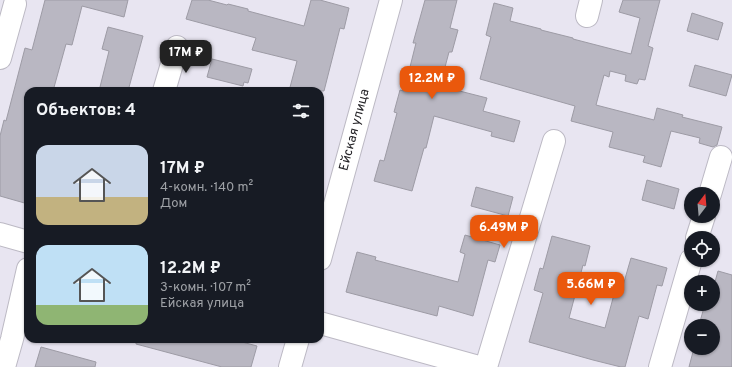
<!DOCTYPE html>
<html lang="ru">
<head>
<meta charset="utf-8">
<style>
  body { margin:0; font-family:Overpass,sans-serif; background:#242831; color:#f1f3f6; height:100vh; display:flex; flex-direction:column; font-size:15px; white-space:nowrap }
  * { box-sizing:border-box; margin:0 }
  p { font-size:13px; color:#9ea1a6 }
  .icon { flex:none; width:22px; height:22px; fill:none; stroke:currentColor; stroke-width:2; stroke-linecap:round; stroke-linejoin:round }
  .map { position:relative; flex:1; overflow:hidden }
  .sheet { position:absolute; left:24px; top:87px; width:300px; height:256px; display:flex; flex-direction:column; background:#171b24; border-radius:12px; box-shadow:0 1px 3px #0004 }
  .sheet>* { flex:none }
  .needle { width:26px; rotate:16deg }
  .buttons { position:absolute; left:684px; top:187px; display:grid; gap:8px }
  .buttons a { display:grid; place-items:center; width:36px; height:36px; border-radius:50%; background:#171b24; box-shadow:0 1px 3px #0004; font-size:20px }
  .price { position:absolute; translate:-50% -34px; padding:0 9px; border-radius:8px; background:#ea580c; color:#fff; font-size:13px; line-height:26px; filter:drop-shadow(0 1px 2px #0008) }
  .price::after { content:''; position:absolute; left:50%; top:24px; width:12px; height:9px; margin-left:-6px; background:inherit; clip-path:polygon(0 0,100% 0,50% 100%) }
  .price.current { background:#222; color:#fff }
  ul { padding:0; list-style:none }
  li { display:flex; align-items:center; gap:12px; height:100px; padding:0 12px }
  li span { display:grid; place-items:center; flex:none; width:112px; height:80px; border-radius:12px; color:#555 }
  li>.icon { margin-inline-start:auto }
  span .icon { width:48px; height:48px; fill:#fffc; stroke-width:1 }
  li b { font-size:17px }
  h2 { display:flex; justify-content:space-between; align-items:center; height:48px; padding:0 12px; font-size:17px }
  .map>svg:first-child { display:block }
  .building { fill:#b9b7c2; stroke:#9d9ba5 }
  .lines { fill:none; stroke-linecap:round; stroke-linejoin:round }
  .minor-casing { stroke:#bcb9c4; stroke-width:24 }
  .minor { stroke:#fff; stroke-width:22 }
  .labels { text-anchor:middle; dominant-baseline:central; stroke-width:3.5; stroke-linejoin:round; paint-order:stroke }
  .street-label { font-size:13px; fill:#262529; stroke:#fff }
</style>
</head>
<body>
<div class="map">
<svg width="732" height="367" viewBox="0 0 732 367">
  <rect width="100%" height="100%" fill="#e8e5f1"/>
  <path class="building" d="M 45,0 L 128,0 L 124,17 L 82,6 L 72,45 L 66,44 L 53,91 L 28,91 L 28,204 L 0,196 L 0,136 L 4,120 L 6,121 L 25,48 L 32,50 Z
    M 192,0 L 208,0 L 227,5 L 228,4 L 248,9 L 248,11 L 304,26 L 311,0 L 320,0 L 349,8 L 344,29 L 340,28 L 324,91 L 289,91 L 297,61 L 252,50 L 256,38 L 186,19 Z
    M 425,0 L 457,0 L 450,28 L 458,30 L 452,52 L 449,52 L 440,86 L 487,98 L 483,111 L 520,121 L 514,142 L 491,136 L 492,132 L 434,116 L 426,148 L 424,148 L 412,191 L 374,181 L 380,160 L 384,161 L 397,113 L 394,112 L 400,90 L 404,91 L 416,43 L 413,43 Z
    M 623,0 L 660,0 L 648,46 L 653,48 L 645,80 L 639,79 L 637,84 L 625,81 L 626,75 L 610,71 L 609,77 L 604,75 L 596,105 L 654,120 L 657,108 L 683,115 L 682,117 L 722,127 L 717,145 L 713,147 L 699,143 L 700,138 L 671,131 L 661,167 L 643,162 L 645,156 L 609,147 L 613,132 L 571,121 L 575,106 L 480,79 L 491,37 L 486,35 L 494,3 L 513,8 L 510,21 L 541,29 L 541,30 L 573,38 L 573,39 L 631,54 L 640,18 L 619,12 Z
    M 692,13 L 723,23 L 718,40 L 687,31 Z
    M 108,27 L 143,36 L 128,91 L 99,91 L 109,51 L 102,49 Z
    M 212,59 L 252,69 L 248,83 L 244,82 L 243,86 L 207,77 Z
    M 695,65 L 732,75 L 726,96 L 689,86 Z
    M 647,180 L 679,189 L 674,209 L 642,200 Z
    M 476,187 L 513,197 L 508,216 L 471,206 Z
    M 465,235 L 500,245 L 495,262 L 488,260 L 473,316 L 439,306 L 437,316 L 346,292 L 357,252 L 376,257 L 375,260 L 458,282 L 465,254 L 460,252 Z
    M 552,236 L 590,246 L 585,266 L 583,265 L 569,318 L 605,328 L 616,287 L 622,289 L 631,258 L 667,268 L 662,286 L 657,285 L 648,319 L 639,316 L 625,367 L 621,367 L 593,360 L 529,342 L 543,293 L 534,290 L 540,268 L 543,269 Z
    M 718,271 L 732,275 L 732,367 L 689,367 L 694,348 L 713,348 L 713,326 L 700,326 L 699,325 L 705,304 L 713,307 L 713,289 Z
    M 136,339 L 231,339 L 257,346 L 251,367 L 222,367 L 136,344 Z
    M 41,347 L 96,362 L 95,367 L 35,367 Z"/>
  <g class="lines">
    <g class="minor-casing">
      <path id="minor" d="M 587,16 L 591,0
        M 0,58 L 15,4
        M 164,91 L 177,47
        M 710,194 L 721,157
        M 0,234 L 28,242
        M 697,238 L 704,216
        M 320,259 L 391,0
        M 320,323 L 479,367
        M 4,367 L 12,339 L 28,269
        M 290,367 L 298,339
        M 486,367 L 554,141
        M 660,367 L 691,260"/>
    </g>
    <use href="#minor" class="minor"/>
  </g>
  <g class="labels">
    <g class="street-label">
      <text transform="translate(355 130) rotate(-75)">Ейская улица</text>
    </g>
  </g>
</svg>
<div class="buttons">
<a><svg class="needle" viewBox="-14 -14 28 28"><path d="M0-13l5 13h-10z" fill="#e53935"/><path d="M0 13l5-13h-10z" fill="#9ea1a6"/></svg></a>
<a><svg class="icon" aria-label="locate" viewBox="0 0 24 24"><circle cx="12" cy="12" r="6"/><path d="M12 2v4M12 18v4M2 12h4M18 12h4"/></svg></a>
<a>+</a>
<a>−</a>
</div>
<b class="price current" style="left:186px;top:74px">17M ₽</b>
<b class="price" style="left:432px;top:100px">12.2M ₽</b>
<b class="price" style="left:504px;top:249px">6.49M ₽</b>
<b class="price" style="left:591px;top:306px">5.66M ₽</b>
<section class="sheet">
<h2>Объектов: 4<svg class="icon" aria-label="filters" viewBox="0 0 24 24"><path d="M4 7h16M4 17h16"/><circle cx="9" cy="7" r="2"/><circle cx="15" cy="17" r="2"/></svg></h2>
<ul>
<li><span style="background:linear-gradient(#c9d6e8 65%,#c2b280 0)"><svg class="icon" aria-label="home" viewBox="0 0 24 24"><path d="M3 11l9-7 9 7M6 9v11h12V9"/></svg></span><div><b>17M ₽</b><p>4-комн. · 140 m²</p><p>Дом</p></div></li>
<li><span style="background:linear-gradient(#bfe0f5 75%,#8fb573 0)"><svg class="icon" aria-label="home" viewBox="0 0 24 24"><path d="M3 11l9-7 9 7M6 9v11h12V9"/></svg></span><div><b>12.2M ₽</b><p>3-комн. · 107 m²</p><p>Ейская улица</p></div></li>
</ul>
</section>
</div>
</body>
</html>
